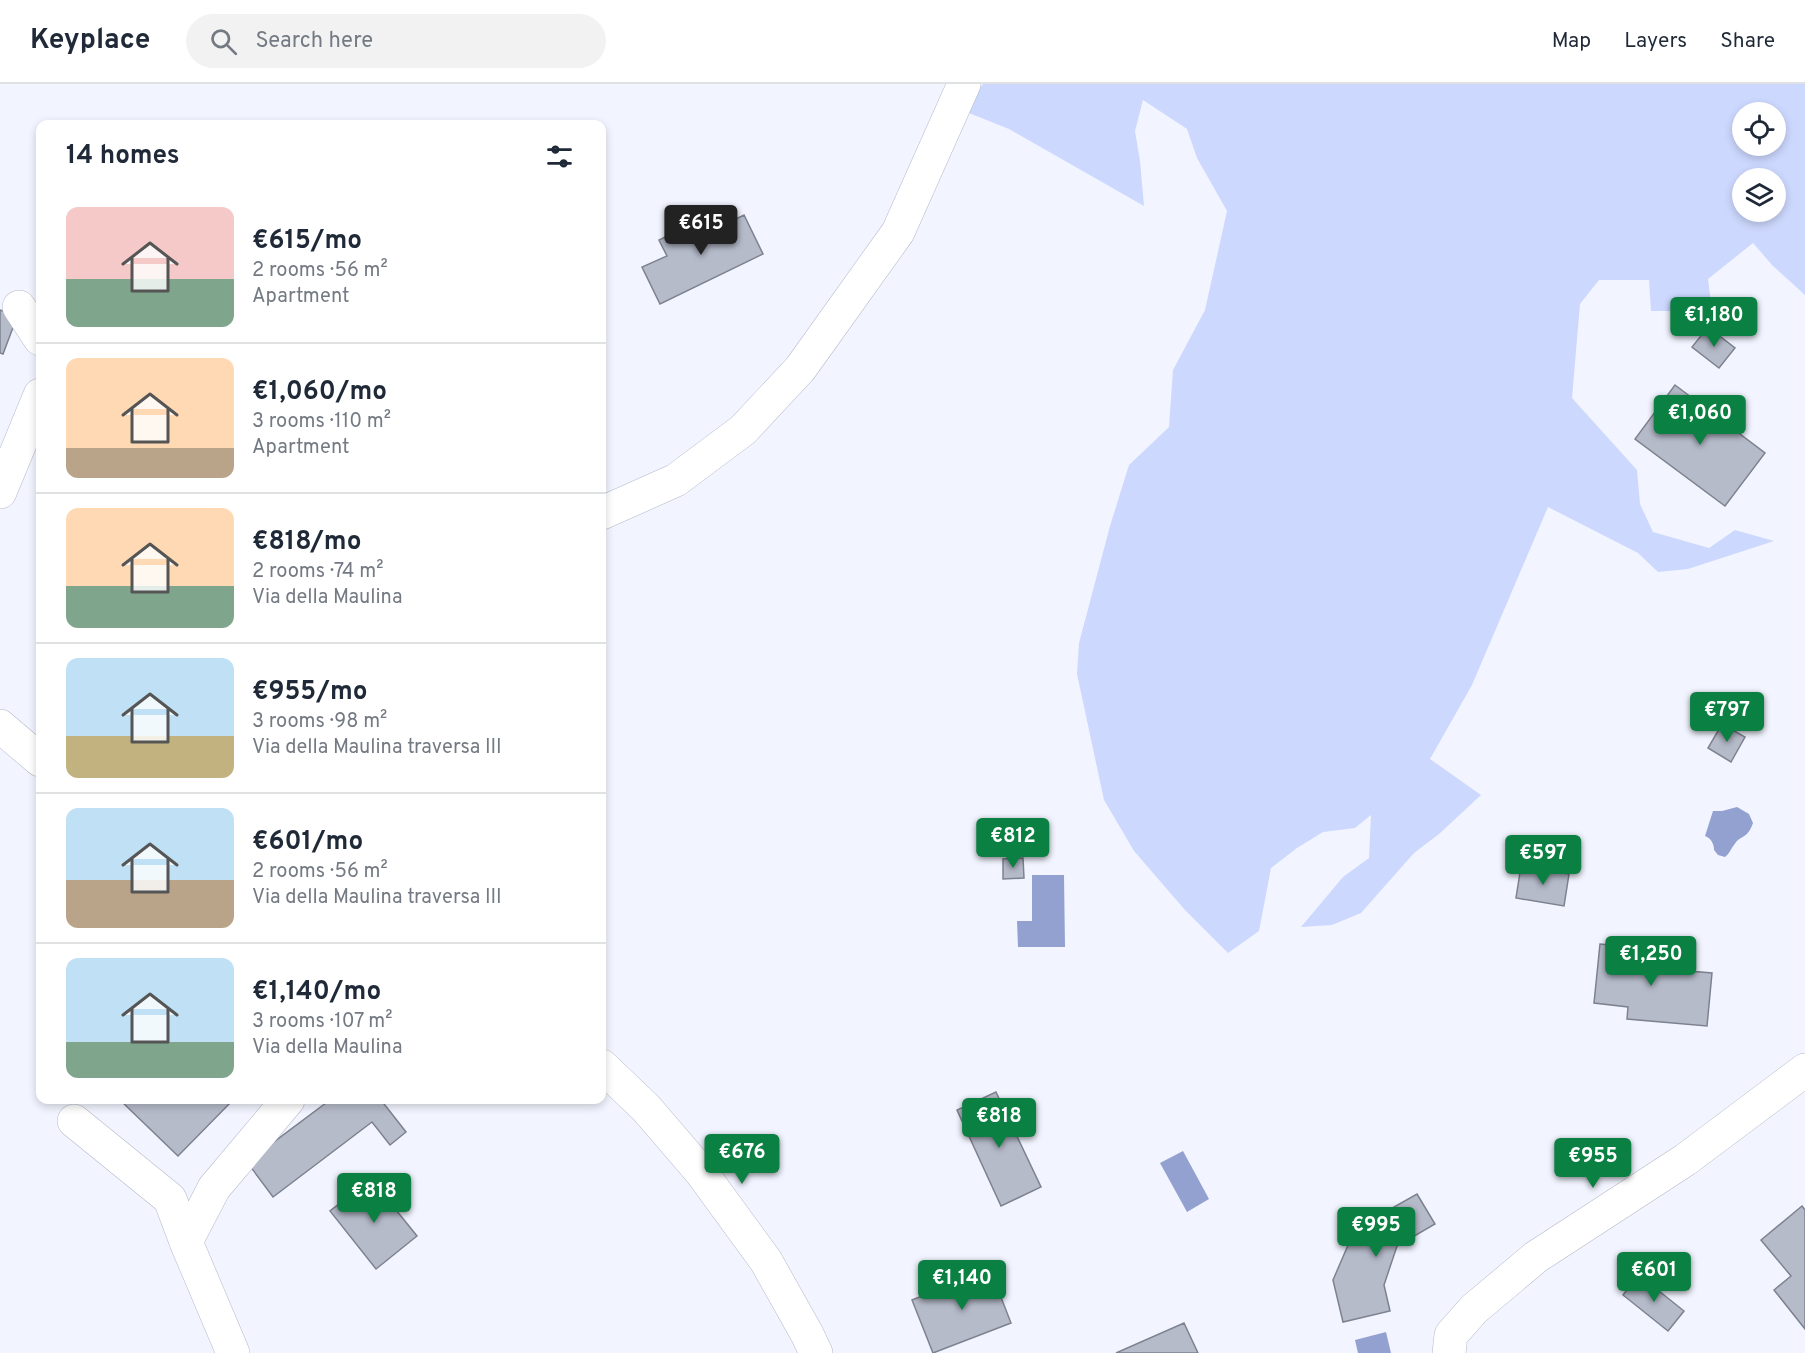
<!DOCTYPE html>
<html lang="en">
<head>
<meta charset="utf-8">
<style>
  body { margin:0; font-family:Overpass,sans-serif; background:#f2f2f3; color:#1f2937; height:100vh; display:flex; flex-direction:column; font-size:22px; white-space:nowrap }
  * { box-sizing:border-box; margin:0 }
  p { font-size:20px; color:#747a83 }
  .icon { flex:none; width:33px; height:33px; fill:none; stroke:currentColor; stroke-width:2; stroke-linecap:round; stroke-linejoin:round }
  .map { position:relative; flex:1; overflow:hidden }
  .side { position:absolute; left:36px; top:36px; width:570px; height:984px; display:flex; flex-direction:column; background:#fff; border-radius:12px; box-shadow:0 3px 9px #0003 }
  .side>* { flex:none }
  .fabs { position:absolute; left:1732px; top:18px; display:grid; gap:12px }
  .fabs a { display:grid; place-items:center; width:54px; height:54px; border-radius:50%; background:#fff; box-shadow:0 3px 9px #0003; font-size:30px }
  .price { position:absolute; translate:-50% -51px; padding:0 14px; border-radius:6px; background:#0b8043; color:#fff; font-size:20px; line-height:39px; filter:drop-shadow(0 2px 3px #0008) }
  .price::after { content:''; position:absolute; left:50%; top:36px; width:18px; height:14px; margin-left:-9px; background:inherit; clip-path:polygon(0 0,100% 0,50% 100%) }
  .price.active { background:#222; color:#fff }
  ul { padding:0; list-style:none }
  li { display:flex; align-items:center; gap:18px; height:150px; padding:0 30px }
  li+li { border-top:2px solid #e0e1e3 }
  li span { display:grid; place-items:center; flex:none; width:168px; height:120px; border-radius:12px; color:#555 }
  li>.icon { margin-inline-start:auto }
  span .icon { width:72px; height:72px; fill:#fffc; stroke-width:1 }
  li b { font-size:26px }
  h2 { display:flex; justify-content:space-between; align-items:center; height:72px; padding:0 30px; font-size:26px }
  header { display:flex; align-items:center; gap:36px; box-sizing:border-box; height:84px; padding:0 30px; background:#fff; border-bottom:2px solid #e0e1e3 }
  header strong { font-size:28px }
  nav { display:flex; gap:33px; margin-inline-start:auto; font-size:21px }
  .search { width:420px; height:54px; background:#f2f2f3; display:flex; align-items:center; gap:15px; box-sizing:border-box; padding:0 21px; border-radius:33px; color:#747a83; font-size:22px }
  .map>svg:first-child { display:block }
  .green { fill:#cdd8fe; fill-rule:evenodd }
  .water { fill:#93a1d1 }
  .building { fill:#b6bbca; stroke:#7d8290; stroke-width:1.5 }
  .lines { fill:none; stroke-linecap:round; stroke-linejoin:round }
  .minor-casing { stroke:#b4b9c8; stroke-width:34 }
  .minor { stroke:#fff; stroke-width:33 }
</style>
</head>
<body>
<header>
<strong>Keyplace</strong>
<div class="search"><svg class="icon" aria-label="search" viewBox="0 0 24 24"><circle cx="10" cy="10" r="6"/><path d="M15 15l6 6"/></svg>Search here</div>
<nav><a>Map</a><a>Layers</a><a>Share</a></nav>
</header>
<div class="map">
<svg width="1805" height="1269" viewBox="0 0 1805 1269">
  <rect width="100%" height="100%" fill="#f2f5ff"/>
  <path class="green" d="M 983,0 L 1805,0 L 1805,211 L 1773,182 L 1753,159 L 1708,195 L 1712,227 L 1651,227 L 1649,196 L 1599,196 L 1580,220 L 1572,314 L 1637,386 L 1640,420 L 1653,448 L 1709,464 L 1735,446 L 1774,457 L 1688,485 L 1658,488 L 1638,469 L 1548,423 L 1472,601 L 1430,675 L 1481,711 L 1439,750 L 1414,769 L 1361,829 L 1332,841 L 1301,843 L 1343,793 L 1369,774 L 1371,731 L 1355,744 L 1323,748 L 1297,764 L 1271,784 L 1259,847 L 1228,869 L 1185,826 L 1134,767 L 1104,716 L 1077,590 L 1079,559 L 1110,442 L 1129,381 L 1169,343 L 1173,286 L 1205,226 L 1227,127 L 1197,74 L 1187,45 L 1143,16 L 1135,47 L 1140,77 L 1144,122 L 1009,45 L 964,27 ZM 1743,28 L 1776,28 L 1776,62 L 1743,62 ZM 1743,94 L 1776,94 L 1776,128 L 1743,128 Z"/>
  <path class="water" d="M 1737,723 L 1749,730 L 1753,739 C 1747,756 1741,750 1734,761 C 1730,766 1730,769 1725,773 L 1718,771 L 1714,766 C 1714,760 1711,754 1705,752 L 1713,727 L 1722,727 Z
    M 1032,791 L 1064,791 L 1065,863 L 1018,863 L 1017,837 L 1032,837 Z
    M 1183,1067 L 1209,1115 L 1187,1128 L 1160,1079 Z
    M 1386,1248 L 1391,1269 L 1358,1269 L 1355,1256 Z"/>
  <path class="building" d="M 709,131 L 715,145 L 744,131 L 763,170 L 660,220 L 642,183 L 667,172 L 659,156 Z
    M 0,226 L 17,233 L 3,270 L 0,269 Z
    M 1708,243 L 1735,264 L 1719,284 L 1692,263 Z
    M 1675,301 L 1765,369 L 1725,422 L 1635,355 Z
    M 1722,640 L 1745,653 L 1731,678 L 1708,664 Z
    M 1023,774 L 1024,794 L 1003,795 L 1003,775 Z
    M 1521,782 L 1569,790 L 1564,822 L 1516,814 Z
    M 1600,860 L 1668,867 L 1666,885 L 1712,889 L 1707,942 L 1627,935 L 1628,923 L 1594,919 Z
    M 996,1008 L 1041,1103 L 1001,1122 L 957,1026 Z
    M 120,1016 L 233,1016 L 178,1072 Z
    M 330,1016 L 381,1016 L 406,1048 L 390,1061 L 372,1038 L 273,1113 L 247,1078 Z
    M 371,1095 L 417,1152 L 376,1185 L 330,1127 Z
    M 1417,1110 L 1435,1140 L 1397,1162 L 1384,1201 L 1390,1227 L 1343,1238 L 1333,1196 L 1355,1145 Z
    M 1802,1122 L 1805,1126 L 1805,1245 L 1774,1206 L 1791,1192 L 1761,1156 Z
    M 990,1185 L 1011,1239 L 933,1269 L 912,1216 Z
    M 1639,1191 L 1684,1227 L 1668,1247 L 1623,1211 Z
    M 1184,1239 L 1198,1269 L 1116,1269 Z"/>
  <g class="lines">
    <g class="minor-casing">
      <path id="minor" d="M 19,223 L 40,255
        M 0,408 L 40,311
        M 602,429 L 676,396 L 743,346 L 800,285 L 898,148 L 964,0
        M 0,642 L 40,676
        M 602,982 L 646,1024 L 701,1088 L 766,1177 L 807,1250 L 816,1269
        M 74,1037 L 170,1115 L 186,1158 L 233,1269
        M 186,1158 L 214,1104 L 288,1016
        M 1449,1269 L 1451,1251 L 1474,1225 L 1536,1173 L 1685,1076 L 1805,986"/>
    </g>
    <use href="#minor" class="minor"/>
  </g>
</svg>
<div class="fabs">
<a><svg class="icon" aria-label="locate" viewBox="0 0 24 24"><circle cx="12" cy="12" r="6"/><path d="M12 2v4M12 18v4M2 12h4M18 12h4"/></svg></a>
<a><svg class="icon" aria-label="layers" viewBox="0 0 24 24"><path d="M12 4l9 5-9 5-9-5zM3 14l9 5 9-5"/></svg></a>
</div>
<b class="price active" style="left:701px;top:172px">€615</b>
<b class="price" style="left:1714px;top:264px">€1,180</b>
<b class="price" style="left:1700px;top:362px">€1,060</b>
<b class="price" style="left:1727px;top:659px">€797</b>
<b class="price" style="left:1013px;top:785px">€812</b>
<b class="price" style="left:1543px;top:802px">€597</b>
<b class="price" style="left:1651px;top:903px">€1,250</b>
<b class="price" style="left:999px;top:1065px">€818</b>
<b class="price" style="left:742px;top:1101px">€676</b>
<b class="price" style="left:1593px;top:1105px">€955</b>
<b class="price" style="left:374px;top:1140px">€818</b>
<b class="price" style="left:1376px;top:1174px">€995</b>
<b class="price" style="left:1654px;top:1219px">€601</b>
<b class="price" style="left:962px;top:1227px">€1,140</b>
<section class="side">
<h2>14 homes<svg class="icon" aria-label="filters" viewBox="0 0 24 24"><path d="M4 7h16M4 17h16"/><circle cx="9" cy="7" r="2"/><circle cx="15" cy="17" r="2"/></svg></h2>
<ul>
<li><span style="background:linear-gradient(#f6c9c9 60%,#7fa58c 0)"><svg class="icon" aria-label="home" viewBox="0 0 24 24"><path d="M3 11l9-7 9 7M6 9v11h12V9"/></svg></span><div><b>€615/mo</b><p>2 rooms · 56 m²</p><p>Apartment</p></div></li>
<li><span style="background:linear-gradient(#ffd9b3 75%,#b9a48a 0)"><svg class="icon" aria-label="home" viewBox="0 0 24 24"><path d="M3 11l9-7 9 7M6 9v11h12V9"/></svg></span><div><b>€1,060/mo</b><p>3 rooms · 110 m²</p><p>Apartment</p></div></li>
<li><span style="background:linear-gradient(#ffd9b3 65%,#7fa58c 0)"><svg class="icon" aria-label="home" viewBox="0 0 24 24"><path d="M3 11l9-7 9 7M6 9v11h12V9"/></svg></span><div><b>€818/mo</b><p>2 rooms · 74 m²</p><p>Via della Maulina</p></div></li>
<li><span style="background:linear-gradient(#bfe0f5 65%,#c2b280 0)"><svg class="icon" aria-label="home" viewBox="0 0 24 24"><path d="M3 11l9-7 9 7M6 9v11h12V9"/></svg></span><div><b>€955/mo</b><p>3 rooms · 98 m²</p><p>Via della Maulina traversa III</p></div></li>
<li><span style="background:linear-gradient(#bfe0f5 60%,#b9a48a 0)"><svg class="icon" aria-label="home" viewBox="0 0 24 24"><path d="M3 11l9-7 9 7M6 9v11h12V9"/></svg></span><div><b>€601/mo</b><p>2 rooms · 56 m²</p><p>Via della Maulina traversa III</p></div></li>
<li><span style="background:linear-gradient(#bfe0f5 70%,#7fa58c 0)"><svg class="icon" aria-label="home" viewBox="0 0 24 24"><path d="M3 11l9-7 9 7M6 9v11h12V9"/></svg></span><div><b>€1,140/mo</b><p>3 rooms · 107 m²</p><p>Via della Maulina</p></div></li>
</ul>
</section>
</div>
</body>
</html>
